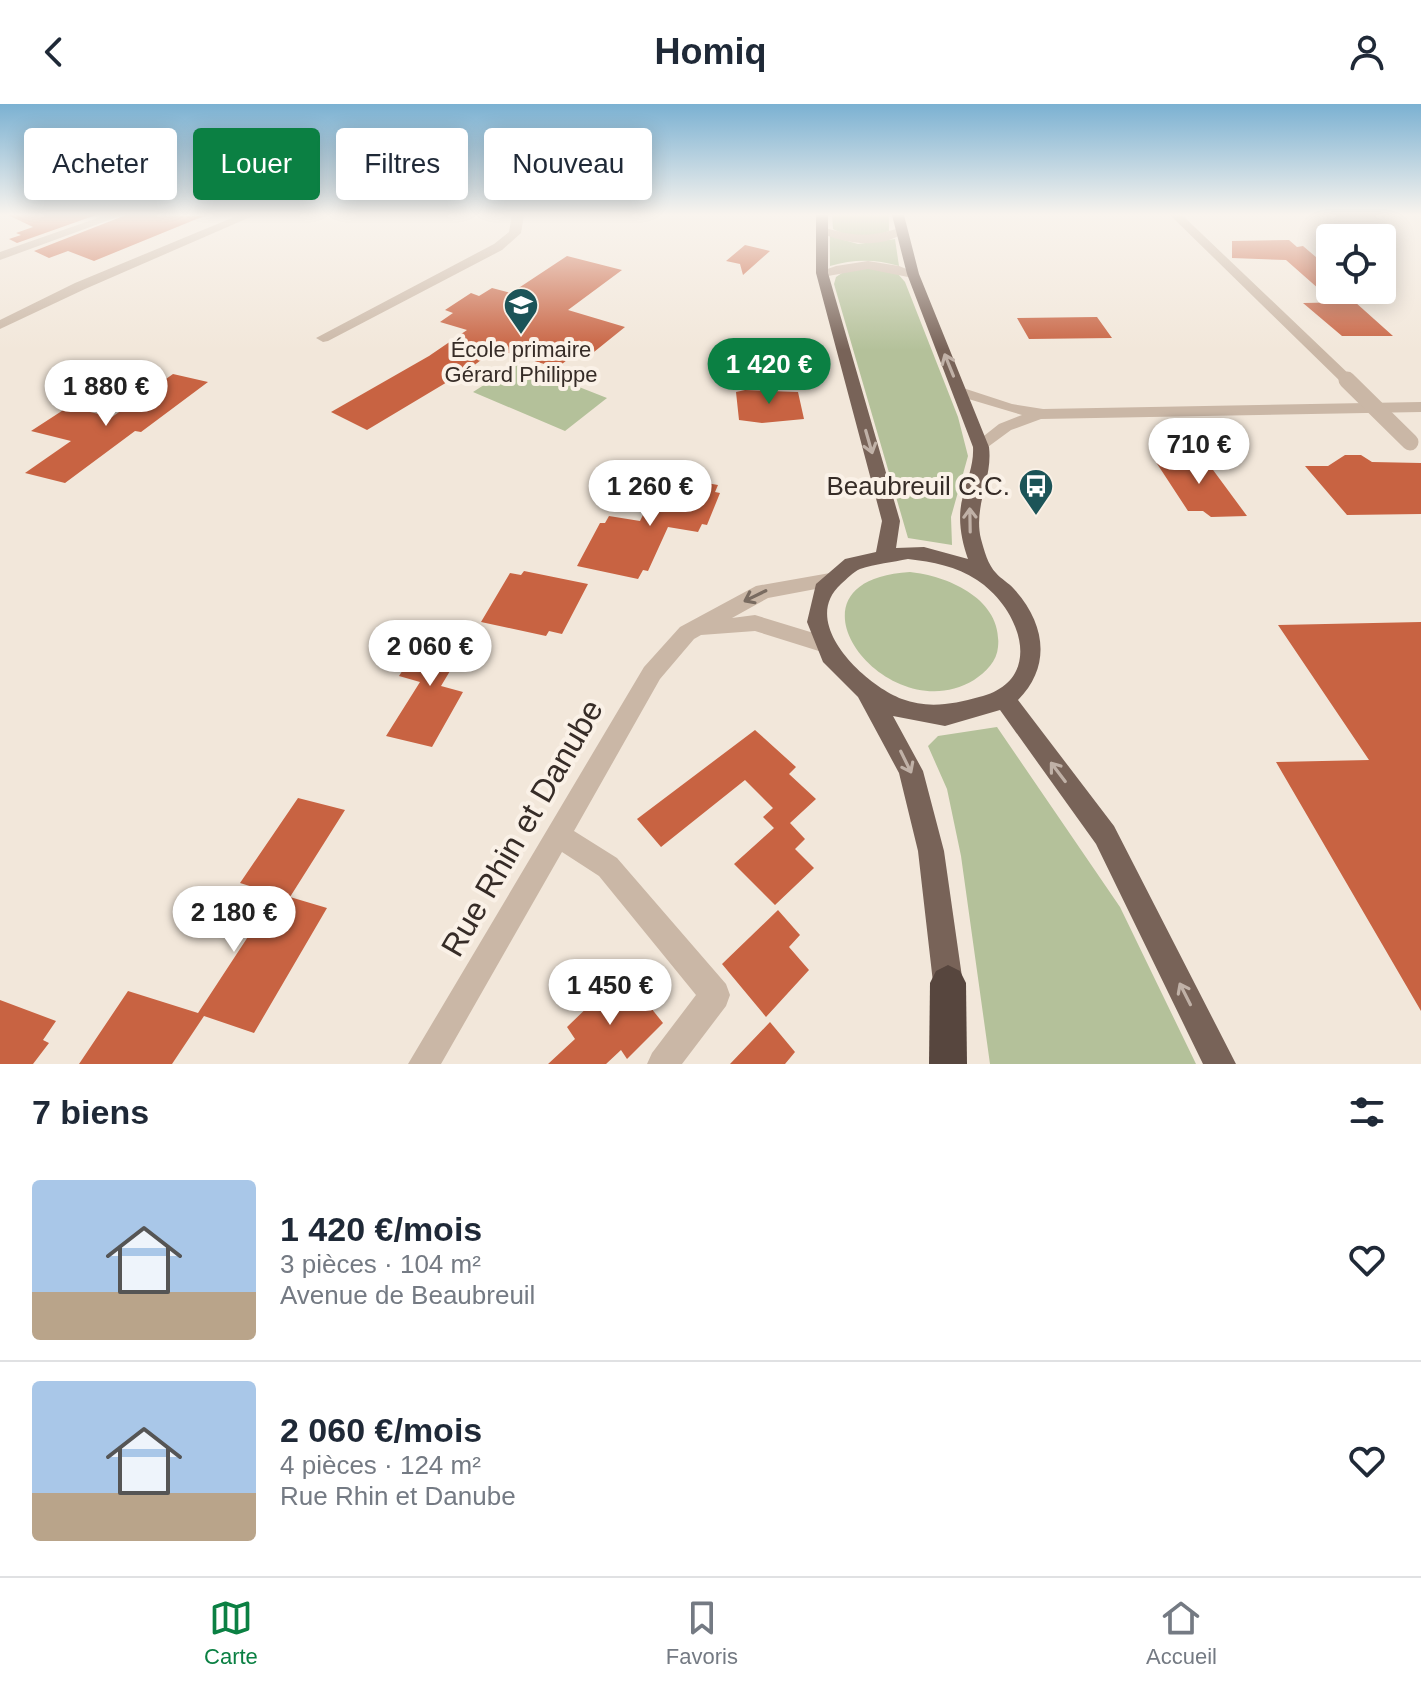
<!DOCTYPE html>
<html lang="fr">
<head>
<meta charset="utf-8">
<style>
  body { margin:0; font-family:Helvetica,sans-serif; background:#f6f6f7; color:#1f2937; height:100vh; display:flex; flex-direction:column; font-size:30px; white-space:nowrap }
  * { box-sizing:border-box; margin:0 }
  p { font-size:26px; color:#747a83 }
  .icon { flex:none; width:44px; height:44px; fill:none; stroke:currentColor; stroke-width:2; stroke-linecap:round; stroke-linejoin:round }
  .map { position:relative; height:960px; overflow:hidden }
  .side { display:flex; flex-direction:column; background:#fff; flex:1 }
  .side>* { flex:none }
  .guide { position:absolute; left:24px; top:24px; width:800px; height:72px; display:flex; gap:16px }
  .controls { position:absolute; left:1316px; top:120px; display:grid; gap:16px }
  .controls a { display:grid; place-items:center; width:80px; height:80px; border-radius:8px; background:#fff; box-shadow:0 4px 20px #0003; font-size:40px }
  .price { position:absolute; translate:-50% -68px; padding:0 18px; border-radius:28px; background:#fff; color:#222; font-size:26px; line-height:52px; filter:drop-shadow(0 2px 4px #0008) }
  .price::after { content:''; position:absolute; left:50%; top:48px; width:24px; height:18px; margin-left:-12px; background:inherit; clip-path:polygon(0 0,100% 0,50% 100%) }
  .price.on { background:#0b8043; color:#fff }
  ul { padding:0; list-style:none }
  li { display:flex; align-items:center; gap:24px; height:200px; padding:0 32px }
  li+li { border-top:2px solid #e0e1e3 }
  li span { display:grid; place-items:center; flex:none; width:224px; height:160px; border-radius:8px; color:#555 }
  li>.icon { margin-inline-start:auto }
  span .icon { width:96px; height:96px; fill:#fffc; stroke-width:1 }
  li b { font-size:34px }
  h2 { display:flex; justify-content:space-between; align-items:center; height:96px; padding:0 32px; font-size:34px }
  .pill { padding:0 28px; border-radius:8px; background:#fff; box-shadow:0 4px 20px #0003; font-size:28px; line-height:72px }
  .pill.on { background:#0b8043; color:#fff }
  header { display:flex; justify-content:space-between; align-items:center; height:104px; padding:0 32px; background:#fff; font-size:36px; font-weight:800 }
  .dock { display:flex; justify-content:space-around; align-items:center; height:112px; border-top:2px solid #e0e1e3; background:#fff; font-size:22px; color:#747a83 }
  .dock a { display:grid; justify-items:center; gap:4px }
  .dock .on { color:#0b8043 }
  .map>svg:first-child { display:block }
  .green { fill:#b4c19a }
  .building { fill:#c86342 }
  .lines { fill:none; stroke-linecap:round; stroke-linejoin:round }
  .minor { fill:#cab7a6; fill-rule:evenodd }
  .major { fill:#786358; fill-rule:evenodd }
  .highway { fill:#57463e; fill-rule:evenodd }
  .minor-bridge { stroke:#cab7a6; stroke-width:17 }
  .oneway { stroke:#c0b1a7 }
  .oneway2 { stroke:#796b60 }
  .labels { text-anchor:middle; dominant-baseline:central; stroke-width:8; stroke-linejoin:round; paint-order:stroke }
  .far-poi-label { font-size:22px; fill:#362c27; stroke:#faf1e7 }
  .poi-label { font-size:26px; fill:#362c27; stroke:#faf1e7; text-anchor:end }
  .near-street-label { font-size:32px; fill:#362c27; stroke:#faf1e7 }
</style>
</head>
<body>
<header><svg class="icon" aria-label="back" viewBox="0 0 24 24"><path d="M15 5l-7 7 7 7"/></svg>Homiq<svg class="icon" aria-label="person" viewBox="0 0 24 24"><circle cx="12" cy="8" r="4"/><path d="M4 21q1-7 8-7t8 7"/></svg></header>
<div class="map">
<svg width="1421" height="960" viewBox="0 0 1421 960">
  <rect width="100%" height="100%" fill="#f2e7da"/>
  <path class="green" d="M 832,111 L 889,111 L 889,127 C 871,134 851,135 833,125 Z
    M 830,132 L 858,140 L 895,135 L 899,162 C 875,155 854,155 830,162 Z
    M 872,163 L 898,170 L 905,178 L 958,313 L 968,352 L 951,413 L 952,441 L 908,434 L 834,180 L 836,173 L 845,167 Z
    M 518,259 L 607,294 L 565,327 L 473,288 Z
    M 910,468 C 948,472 1003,495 998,543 C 997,557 986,568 974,576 C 886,629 770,476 910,468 Z
    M 997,623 L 1120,803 L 1196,960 L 990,960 L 961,752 L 947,685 L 928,642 L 938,632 Z"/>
  <path class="building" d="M 8,111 L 96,111 L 17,139 L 9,135 L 21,131 L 16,129 L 33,123 Z
    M 126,111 L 204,112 L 94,157 L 68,147 L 49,154 L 34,147 Z
    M 1289,136 L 1297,143 L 1303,142 L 1330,165 L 1330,186 L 1356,186 L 1364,193 L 1328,193 L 1286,156 L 1232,154 L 1232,137 Z
    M 745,141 L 770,147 L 743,171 L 740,160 L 726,157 Z
    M 567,152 L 622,166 L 568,206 L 625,223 L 584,256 L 572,252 L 557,264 L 496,245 L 469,265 L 367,326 L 331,308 L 429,252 L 467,226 L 440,218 L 453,209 L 445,206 L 471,189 L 479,192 L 492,184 L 511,189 Z
    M 1355,198 L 1393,232 L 1342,232 L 1303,199 Z
    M 1097,213 L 1112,234 L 1029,235 L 1017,214 Z
    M 173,270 L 208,278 L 141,328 L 135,327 L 65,379 L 25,369 L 71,337 L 31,327 L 68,303 L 112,313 Z
    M 745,286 L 798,288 L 804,315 L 762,319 L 739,316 L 736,288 Z
    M 1202,351 L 1247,412 L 1211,413 L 1203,407 L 1188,407 L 1152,352 Z
    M 1345,351 L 1361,351 L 1372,358 L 1421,359 L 1421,410 L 1347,411 L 1305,362 L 1328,362 Z
    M 667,372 L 718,381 L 715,388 L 720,389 L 707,421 L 702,420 L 698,428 L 668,423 L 648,467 L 643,466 L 638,475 L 577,462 L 600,419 L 605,419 L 609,412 L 640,417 L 659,378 L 663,379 Z
    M 524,467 L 588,480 L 562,530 L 549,527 L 546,532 L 481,518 L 510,469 L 521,471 Z
    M 1421,518 L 1421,907 L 1276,658 L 1369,656 L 1278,521 Z
    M 430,524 L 471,532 L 441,582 L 463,588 L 432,643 L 386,632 L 420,578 L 399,572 Z
    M 755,626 L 796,663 L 789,670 L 816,695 L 790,719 L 805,735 L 795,745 L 814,764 L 775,801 L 734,760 L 774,724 L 763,713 L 773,704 L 745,676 L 661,743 L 637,715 Z
    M 298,694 L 345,706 L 290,793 L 327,804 L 254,929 L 204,912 L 172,960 L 79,960 L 128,887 L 198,909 L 276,790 L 240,779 Z
    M 778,806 L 800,831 L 789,843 L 809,866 L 766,913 L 722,860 Z
    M 623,869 L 663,919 L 627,955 L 621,946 L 606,960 L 548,960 L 575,935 L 567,923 Z
    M 0,896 L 56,917 L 43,936 L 49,939 L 33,960 L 0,960 Z
    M 770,918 L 795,948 L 785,960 L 730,960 Z"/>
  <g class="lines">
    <path class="minor" d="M 106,111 L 123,111 L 0,156 L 0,148 Z
      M 239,111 L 255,111 L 85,185 L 0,225 L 0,216 L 75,179 Z
      M 512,111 L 524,111 L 521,129 L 502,146 L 328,237 L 323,238 L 316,234 L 494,140 L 509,128 Z
      M 1170,111 L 1182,111 L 1352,273 L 1352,279 L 1342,279 Z
      M 821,123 C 855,132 866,134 900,124 L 906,127 C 880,147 845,139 817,128 L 817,124 Z
      M 868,157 L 899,162 L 919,170 L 913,174 L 868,165 L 822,173 L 816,169 L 836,162 Z
      M 960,283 L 1012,300 L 1043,305 L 1421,298 L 1421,308 L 1041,315 L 1011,326 L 981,348 L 973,343 L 975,339 L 999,320 L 1022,311 L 955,291 L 955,285 Z
      M 830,469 L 837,471 L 840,476 L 837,481 L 768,494 L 732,514 L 755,511 L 830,534 L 833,540 L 830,546 L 822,548 L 755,527 L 701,531 L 694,535 L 660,575 L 574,727 L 617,754 L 726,880 L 730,891 L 726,902 L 682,960 L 647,960 L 652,949 L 696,891 L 599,772 L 562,748 L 441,960 L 408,960 L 644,563 L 680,523 L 756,482 Z"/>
    <path class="major" d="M 816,111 L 828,111 L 828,169 L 900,417 L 896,444 L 924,443 L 968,455 C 961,435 957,413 963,392 C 967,375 974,361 973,343 L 907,170 L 892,111 L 904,111 L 919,170 L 989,343 C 993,375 973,402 981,435 C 984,446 988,461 996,469 C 1001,475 1009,479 1014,485 C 1045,519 1052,562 1018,596 L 1114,722 L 1236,960 L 1203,960 L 1096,740 L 1000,606 L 945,622 L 893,612 L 923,667 L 944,747 L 964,887 L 959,897 L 949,902 L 939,897 L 934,887 L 918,747 L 899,669 L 858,593 L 823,558 L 807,518 L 816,480 L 845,455 L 876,448 L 882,417 L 816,169 ZM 908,455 C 933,458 956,462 977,476 C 1020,504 1047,576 979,593 C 954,600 928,605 902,595 C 865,581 798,519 841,480 C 847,475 853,468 860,465 C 875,460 893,458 908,455 Z"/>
    <path class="highway" d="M 948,861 L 960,867 L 966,879 L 967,960 L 929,960 L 930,879 L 936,867 Z"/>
    <path class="minor-bridge" d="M 1347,276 L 1410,338"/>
  </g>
  <defs><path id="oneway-shaft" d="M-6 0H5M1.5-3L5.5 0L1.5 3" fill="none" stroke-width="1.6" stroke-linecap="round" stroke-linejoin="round" transform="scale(2)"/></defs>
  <g class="oneway">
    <use href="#oneway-shaft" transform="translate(949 261) rotate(-112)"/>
    <use href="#oneway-shaft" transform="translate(869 338) rotate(74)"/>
    <use href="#oneway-shaft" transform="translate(970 416) rotate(-91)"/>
    <use href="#oneway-shaft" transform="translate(906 658) rotate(64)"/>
    <use href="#oneway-shaft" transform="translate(1058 668) rotate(-127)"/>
    <use href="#oneway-shaft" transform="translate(1185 890) rotate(-117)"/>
  </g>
  <use class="oneway2" href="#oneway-shaft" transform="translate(755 492) rotate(154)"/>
  <linearGradient id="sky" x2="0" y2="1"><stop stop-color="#7bb1d2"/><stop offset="0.45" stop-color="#f9f4ee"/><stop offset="1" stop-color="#f9f4ee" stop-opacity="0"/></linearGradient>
  <rect width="1421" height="246" fill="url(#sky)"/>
  <defs>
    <g id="school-pin" transform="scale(1.8)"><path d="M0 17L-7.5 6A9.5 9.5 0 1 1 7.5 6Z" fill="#1c5458" stroke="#faf1e7"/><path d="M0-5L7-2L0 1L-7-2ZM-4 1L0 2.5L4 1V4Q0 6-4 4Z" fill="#fff"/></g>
    <g id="bus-pin" transform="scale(1.8)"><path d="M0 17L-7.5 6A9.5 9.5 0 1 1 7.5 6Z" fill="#1c5458" stroke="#faf1e7"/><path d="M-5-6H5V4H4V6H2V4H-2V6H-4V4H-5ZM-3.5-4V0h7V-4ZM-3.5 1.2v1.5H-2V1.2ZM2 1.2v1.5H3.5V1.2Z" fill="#fff"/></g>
  </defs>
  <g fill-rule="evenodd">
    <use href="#school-pin" x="521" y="201"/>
    <use href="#bus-pin" x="1036" y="382"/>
  </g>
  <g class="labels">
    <g class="far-poi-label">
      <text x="521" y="245">École primaire<tspan x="521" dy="25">Gérard Philippe</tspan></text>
    </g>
    <g class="poi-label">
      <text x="1010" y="382">Beaubreuil C.C.</text>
    </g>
    <g class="near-street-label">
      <text transform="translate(522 724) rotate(-60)">Rue Rhin et Danube</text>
    </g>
  </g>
</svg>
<div class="controls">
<a><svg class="icon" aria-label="locate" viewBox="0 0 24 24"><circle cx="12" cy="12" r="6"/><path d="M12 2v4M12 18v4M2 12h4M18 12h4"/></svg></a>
</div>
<b class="price on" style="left:769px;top:302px">1 420 €</b>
<b class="price" style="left:106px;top:324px">1 880 €</b>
<b class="price" style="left:1199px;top:382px">710 €</b>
<b class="price" style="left:650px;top:424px">1 260 €</b>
<b class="price" style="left:430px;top:584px">2 060 €</b>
<b class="price" style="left:234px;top:850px">2 180 €</b>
<b class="price" style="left:610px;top:923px">1 450 €</b>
<div class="guide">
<a class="pill">Acheter</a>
<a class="pill on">Louer</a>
<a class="pill">Filtres</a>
<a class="pill">Nouveau</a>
</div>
</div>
<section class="side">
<h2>7 biens<svg class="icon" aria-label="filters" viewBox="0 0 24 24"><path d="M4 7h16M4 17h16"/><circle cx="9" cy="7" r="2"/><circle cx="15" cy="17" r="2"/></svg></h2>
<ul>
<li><span style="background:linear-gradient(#a9c7e8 70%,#b9a48a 0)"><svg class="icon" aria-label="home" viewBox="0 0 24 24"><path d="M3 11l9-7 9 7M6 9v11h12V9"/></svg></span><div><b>1 420 €/mois</b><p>3 pièces · 104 m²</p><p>Avenue de Beaubreuil</p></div><svg class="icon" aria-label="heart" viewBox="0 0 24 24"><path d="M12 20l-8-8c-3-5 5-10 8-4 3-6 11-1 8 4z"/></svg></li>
<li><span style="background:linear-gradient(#a9c7e8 70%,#b9a48a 0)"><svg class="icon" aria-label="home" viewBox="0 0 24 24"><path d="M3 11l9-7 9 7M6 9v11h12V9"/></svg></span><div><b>2 060 €/mois</b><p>4 pièces · 124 m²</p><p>Rue Rhin et Danube</p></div><svg class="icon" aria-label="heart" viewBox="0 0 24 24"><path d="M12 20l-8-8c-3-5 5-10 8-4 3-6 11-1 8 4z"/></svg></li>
</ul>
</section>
<nav class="dock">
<a class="on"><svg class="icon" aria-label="map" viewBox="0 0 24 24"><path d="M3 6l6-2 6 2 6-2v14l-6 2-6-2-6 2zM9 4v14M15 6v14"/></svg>Carte</a>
<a><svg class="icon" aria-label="saved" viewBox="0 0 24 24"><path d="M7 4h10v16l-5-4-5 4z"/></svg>Favoris</a>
<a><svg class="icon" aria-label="home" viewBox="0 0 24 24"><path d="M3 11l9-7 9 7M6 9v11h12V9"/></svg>Accueil</a>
</nav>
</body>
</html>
